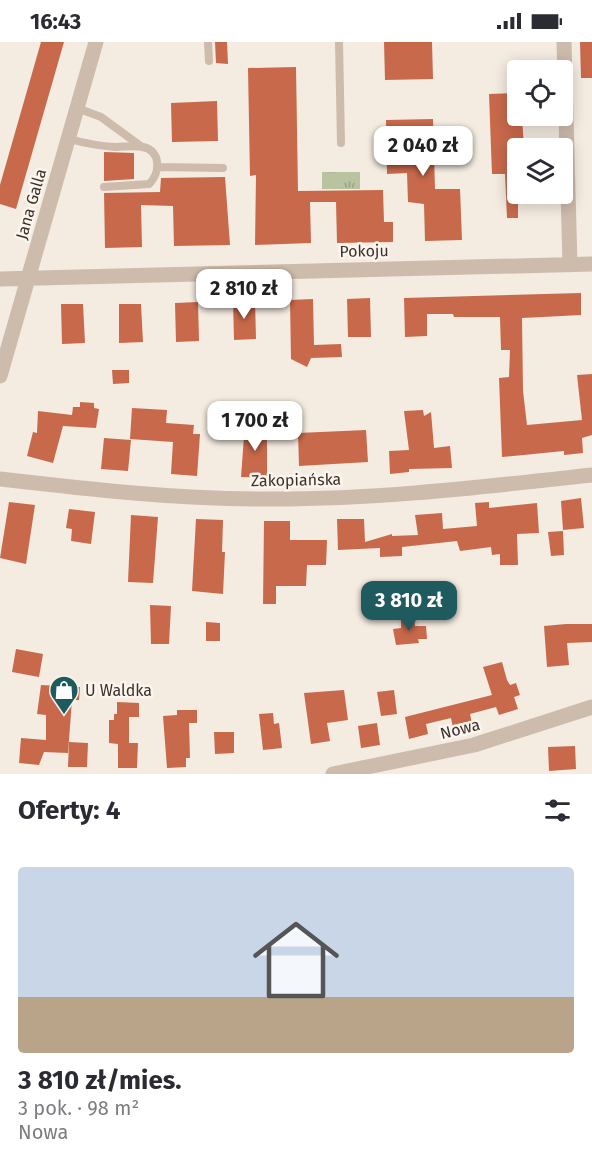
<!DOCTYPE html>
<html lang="pl">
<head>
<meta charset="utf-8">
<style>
  body { margin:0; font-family:"Fira Sans",sans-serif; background:#f2f2f3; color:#2b2b33; height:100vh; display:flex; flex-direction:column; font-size:22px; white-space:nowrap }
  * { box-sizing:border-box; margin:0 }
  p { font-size:20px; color:#7c7c81 }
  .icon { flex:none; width:33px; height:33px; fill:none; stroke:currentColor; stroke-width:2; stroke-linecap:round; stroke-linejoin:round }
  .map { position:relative; height:732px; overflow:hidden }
  .panel { display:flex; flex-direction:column; background:#fff; flex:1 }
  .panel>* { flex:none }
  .tools { position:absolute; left:507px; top:18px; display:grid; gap:12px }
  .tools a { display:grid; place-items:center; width:66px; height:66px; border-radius:6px; background:#fff; box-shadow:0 3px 15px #0003; font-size:30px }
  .price { position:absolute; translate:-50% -51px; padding:0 14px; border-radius:12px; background:#fff; color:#222; font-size:20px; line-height:39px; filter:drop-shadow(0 2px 3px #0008) }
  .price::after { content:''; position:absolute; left:50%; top:36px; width:18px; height:14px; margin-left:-9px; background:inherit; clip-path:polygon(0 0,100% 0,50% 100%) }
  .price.active { background:#1f5a5e; color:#fff }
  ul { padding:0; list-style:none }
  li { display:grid; align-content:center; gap:12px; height:318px; padding:0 18px }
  li span { display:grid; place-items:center; height:186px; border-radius:6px; color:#555 }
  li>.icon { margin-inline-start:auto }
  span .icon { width:108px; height:108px; fill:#fffc; stroke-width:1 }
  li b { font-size:26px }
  h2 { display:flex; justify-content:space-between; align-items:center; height:72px; padding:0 18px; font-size:26px }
  .status { display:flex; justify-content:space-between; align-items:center; height:42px; padding:0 30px; background:#fff; direction:ltr }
  .status svg { height:16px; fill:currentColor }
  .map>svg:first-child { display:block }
  .park { fill:url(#park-tufts) }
  .building { fill:#c8694b }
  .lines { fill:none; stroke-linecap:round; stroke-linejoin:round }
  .service { stroke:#cdbbac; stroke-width:8 }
  .minor { stroke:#cdbbac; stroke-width:15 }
  .labels { text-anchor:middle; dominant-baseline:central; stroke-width:5; stroke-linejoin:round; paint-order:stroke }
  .street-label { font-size:16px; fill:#3b302b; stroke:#fbf5ee }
  .poi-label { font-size:16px; fill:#3b302b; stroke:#fbf5ee; text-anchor:start }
</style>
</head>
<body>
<div class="status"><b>16:43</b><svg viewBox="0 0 49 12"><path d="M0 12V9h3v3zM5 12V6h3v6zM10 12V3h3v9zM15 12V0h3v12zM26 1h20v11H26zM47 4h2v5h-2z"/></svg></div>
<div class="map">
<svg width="592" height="732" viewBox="0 0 592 732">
  <defs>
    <pattern id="park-tufts" width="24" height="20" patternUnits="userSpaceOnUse" patternTransform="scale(1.5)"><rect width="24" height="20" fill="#b8c4a0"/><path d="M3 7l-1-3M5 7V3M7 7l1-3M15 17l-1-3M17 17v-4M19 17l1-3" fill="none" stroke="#97a083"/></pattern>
  </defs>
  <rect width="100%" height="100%" fill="#f4ebe1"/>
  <path class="park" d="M 322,130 L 360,130 L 360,147 L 322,147 Z"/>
  <path class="building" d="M 41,0 L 64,0 L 16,167 L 0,162 L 0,143 Z
    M 215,0 L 227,0 L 228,22 L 216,21 Z
    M 384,0 L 432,0 L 433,37 L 385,38 Z
    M 580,0 L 592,0 L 592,36 L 581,36 Z
    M 296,25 L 298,149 L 383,148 L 384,180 L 393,180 L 393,200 L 337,201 L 336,160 L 310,160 L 311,201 L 255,203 L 256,133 L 250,134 L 248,26 Z
    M 518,51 L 518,74 L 522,74 L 524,106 L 518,106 L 518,176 L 507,176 L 505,132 L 492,132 L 489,52 Z
    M 217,59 L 218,99 L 172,100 L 171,61 Z
    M 433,77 L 435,147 L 460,147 L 462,198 L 425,199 L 424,162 L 408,160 L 407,131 L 387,132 L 386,78 Z
    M 104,110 L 134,111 L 134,137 L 104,139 Z
    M 225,135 L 230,203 L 174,204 L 173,164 L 141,163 L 142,205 L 105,206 L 104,151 L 160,150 L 161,136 Z
    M 581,251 L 581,273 L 522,276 L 523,349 L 527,383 L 582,378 L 577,333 L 592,332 L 592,393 L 582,396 L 583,411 L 564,413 L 564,409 L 502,415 L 499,336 L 509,335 L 510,308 L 501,308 L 500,275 L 454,275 L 453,272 L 427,272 L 427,294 L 405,295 L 404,256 Z
    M 370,256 L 371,295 L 348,295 L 347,257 Z
    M 313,257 L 314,303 L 341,302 L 342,315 L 311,316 L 307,325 L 291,317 L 290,258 Z
    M 233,258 L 255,258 L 256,297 L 234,298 Z
    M 198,260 L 199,299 L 176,300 L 175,261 Z
    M 61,262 L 83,262 L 85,301 L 62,302 Z
    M 119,262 L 141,262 L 143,300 L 119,301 Z
    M 112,328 L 129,328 L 129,341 L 113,342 Z
    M 80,360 L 94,361 L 94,366 L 99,367 L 96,386 L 63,384 L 53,421 L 27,414 L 33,390 L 37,391 L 38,369 L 72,373 L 73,365 L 80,365 Z
    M 132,366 L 167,368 L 166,381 L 194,383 L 193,392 L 200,392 L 197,434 L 171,432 L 173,400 L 130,397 Z
    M 423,368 L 424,374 L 431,370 L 434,406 L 450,404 L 452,426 L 409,427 L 409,430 L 390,432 L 389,409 L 409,408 L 404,369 Z
    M 245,381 L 262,382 L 262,386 L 267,386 L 267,436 L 241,435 Z
    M 366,388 L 368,420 L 299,424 L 298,391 Z
    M 104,396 L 131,398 L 128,429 L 101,427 Z
    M 581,456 L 584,486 L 563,488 L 561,459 Z
    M 9,460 L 35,463 L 26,522 L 0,516 Z
    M 489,460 L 489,466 L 537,461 L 539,491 L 517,492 L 518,523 L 500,523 L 500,512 L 492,513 L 491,505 L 460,509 L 457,499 L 402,505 L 402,514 L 380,515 L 380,506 L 338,508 L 337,477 L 364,477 L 365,500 L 392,492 L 392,494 L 418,493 L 415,473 L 442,471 L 443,487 L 477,484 L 475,461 Z
    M 69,467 L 95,470 L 91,502 L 71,499 L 72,487 L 66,486 Z
    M 131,473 L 158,475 L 153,541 L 128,540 Z
    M 196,477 L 223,478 L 222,510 L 225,510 L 223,552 L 192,549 Z
    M 264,479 L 290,479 L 290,498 L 327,498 L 326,523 L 307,523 L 306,544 L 276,544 L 276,562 L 263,562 Z
    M 563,489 L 564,513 L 551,514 L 548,490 Z
    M 150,563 L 171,564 L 169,602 L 151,602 Z
    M 414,573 L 415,584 L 426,584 L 427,597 L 418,597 L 419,601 L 396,603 L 393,587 L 401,586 L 401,574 Z
    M 206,580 L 220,581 L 220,599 L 206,599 Z
    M 566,582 L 592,582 L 592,600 L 567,601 L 569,623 L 547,625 L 544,584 Z
    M 16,607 L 43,612 L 39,635 L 12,630 Z
    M 502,620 L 507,638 L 510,643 L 516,641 L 520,653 L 514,655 L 518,667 L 499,673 L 496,665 L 470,672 L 472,681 L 453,686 L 451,676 L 426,682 L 428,692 L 409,697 L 405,675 L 492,653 L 483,625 Z
    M 41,643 L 80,645 L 79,658 L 72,658 L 68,711 L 44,710 L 39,723 L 19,721 L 21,696 L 46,698 L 46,673 L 37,672 Z
    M 344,648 L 348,678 L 327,681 L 330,699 L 311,702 L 304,651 Z
    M 394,648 L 397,672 L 381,674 L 377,650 Z
    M 117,660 L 139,661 L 139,675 L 129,675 L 129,701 L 138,701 L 137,726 L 118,726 L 118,702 L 109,701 L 109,678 L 114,678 L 114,672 L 117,672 Z
    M 177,668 L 197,668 L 197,681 L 189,681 L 190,716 L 186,716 L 186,725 L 167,726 L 163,674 L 177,673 Z
    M 273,671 L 274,682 L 279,681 L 282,706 L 263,708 L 259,672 Z
    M 377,681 L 380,703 L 361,706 L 358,684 Z
    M 214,690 L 234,690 L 234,711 L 215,712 Z
    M 69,700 L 88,701 L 87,725 L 68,725 Z
    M 575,704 L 576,727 L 549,729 L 548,705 Z"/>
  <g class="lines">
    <path class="service" d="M 208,0 L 209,19
      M 339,0 L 341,101
      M 77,66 L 101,75 L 142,105
      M 69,97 C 84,101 99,104 115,105 C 124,105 134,103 143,105 C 162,109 160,132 149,142 L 104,145
      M 158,125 L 223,126"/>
    <path class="minor" d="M 564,0 L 570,223
      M 0,237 L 592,222
      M 0,334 L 96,0
      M 0,437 C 87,447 174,457 262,457 C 373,458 482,445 592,433
      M 333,732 L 474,703 L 592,665"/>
  </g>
  <defs>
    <g id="shop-pin" transform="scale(1.5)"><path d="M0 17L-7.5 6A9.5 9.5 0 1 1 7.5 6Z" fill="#1f5a5e" stroke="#fbf5ee"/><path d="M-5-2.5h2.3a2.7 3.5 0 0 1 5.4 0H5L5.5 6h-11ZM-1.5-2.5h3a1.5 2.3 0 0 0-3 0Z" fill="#fff"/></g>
  </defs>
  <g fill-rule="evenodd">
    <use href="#shop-pin" x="64" y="648"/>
  </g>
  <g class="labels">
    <g class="street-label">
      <text transform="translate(31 162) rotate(-74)">Jana Galla</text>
      <text transform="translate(364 209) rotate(-1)">Pokoju</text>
      <text transform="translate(296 438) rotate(-1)">Zakopiańska</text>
      <text transform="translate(460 687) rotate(-14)">Nowa</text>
    </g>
    <g class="poi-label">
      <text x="85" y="648">U Waldka</text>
    </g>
  </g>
</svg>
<div class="tools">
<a><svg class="icon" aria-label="locate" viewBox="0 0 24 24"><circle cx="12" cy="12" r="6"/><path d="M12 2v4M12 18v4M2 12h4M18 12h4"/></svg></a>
<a><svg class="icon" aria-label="layers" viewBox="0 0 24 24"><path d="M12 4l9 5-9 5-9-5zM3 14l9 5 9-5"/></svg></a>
</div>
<b class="price" style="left:423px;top:135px">2 040 zł</b>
<b class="price" style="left:244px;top:278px">2 810 zł</b>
<b class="price" style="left:255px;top:410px">1 700 zł</b>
<b class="price active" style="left:409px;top:590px">3 810 zł</b>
</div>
<section class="panel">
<h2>Oferty: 4<svg class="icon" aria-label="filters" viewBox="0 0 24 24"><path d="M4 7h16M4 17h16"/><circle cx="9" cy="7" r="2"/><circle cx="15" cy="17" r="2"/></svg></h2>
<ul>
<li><span style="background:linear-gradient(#c9d6e8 70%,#b9a48a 0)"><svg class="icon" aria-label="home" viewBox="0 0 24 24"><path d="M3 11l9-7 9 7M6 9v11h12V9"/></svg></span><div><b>3 810 zł/mies.</b><p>3 pok. · 98 m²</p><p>Nowa</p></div></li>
</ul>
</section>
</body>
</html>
